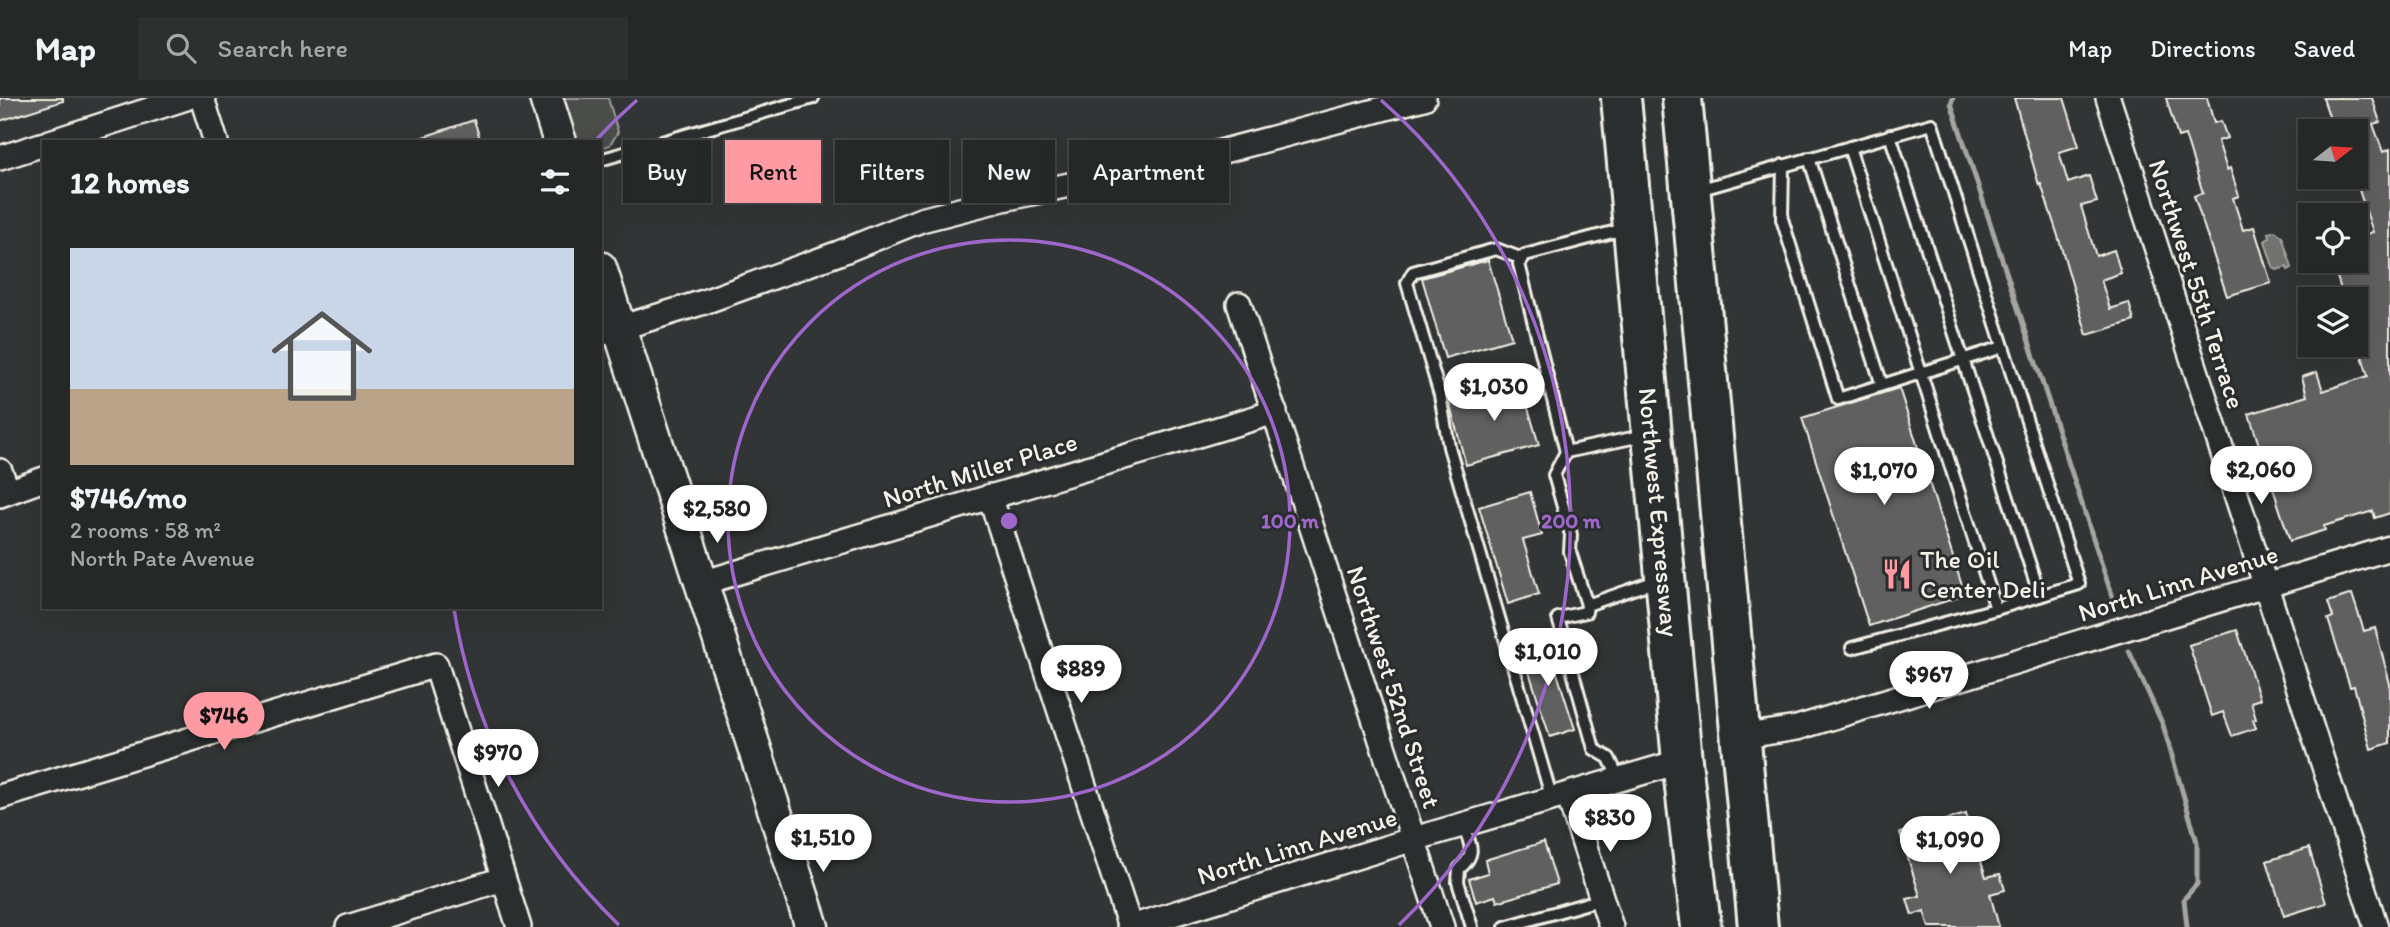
<!DOCTYPE html>
<html lang="en">
<head>
<meta charset="utf-8">
<style>
  body { margin:0; font-family:Itim,sans-serif; background:#2e3030; color:#f1f3f6; height:100vh; display:flex; flex-direction:column; font-size:26px; white-space:nowrap }
  * { box-sizing:border-box; margin:0 }
  p { font-size:23px; color:#a4a6a8 }
  .icon { flex:none; width:38px; height:38px; fill:none; stroke:currentColor; stroke-width:2; stroke-linecap:round; stroke-linejoin:round }
  .map { position:relative; flex:1; overflow:hidden }
  .details { position:absolute; left:42px; top:42px; width:560px; height:469px; display:flex; flex-direction:column; background:#262828; border-radius:0px; box-shadow:0 7px 28px #0002,0 0 0 2px #424445 }
  .details>* { flex:none }
  .guide { position:absolute; left:623px; top:42px; width:665px; height:63px; display:flex; gap:14px }
  .needle { width:46px; rotate:73deg }
  .buttons { position:absolute; left:2298px; top:21px; display:grid; gap:14px }
  .buttons a { display:grid; place-items:center; width:70px; height:70px; border-radius:0px; background:#262828; box-shadow:0 7px 28px #0002,0 0 0 2px #424445; font-size:35px }
  .price { position:absolute; translate:-50% -60px; padding:0 16px; border-radius:24px; background:#fff; color:#222; font-size:23px; line-height:46px; filter:drop-shadow(0 2px 4px #0008) }
  .price::after { content:''; position:absolute; left:50%; top:42px; width:21px; height:16px; margin-left:-10px; background:inherit; clip-path:polygon(0 0,100% 0,50% 100%) }
  .price.active { background:#ff9aa2; color:#111 }
  ul { padding:0; list-style:none }
  li { display:grid; align-content:center; gap:14px; height:371px; padding:0 28px }
  li span { display:grid; place-items:center; height:217px; border-radius:0px; color:#555 }
  li>.icon { margin-inline-start:auto }
  span .icon { width:126px; height:126px; fill:#fffc; stroke-width:1 }
  li b { font-size:30px }
  h2 { display:flex; justify-content:space-between; align-items:center; height:84px; padding:0 28px; font-size:30px }
  .pill { padding:0 24px; border-radius:0px; background:#262828; box-shadow:0 7px 28px #0002,0 0 0 2px #424445; font-size:24px; line-height:63px }
  .pill.active { background:#ff9aa2; color:#111 }
  header { display:flex; align-items:center; gap:42px; box-sizing:border-box; height:98px; padding:0 35px; background:#262828; border-bottom:2px solid #424445 }
  header strong { font-size:33px }
  nav { display:flex; gap:38px; margin-inline-start:auto; font-size:24px }
  .search { width:490px; height:63px; background:#2e3030; display:flex; align-items:center; gap:18px; box-sizing:border-box; padding:0 24px; border-radius:0px; color:#a4a6a8; font-size:26px }
  .map>svg:first-child { display:block }
  .green { fill:#4b4d4c; stroke:#a09f9a; stroke-width:2 }
  .water { fill:#727370; stroke:#a6a5a0; stroke-width:2 }
  .lines { fill:none; stroke-linecap:round; stroke-linejoin:round }
  .stream { stroke:#a6a5a0; stroke-width:5 }
  .building { fill:#5f605f; stroke:#f4f1e8; stroke-width:2 }
  .lane-casing { stroke:#f4f1e8; stroke-width:16 }
  .street-casing { stroke:#f4f1e8; stroke-width:28 }
  .secondary-casing { stroke:#f4f1e8; stroke-width:37 }
  .highway-casing { stroke:#f4f1e8; stroke-width:44 }
  .lane { stroke:#2a2d2e; stroke-width:10 }
  .street { stroke:#2a2d2e; stroke-width:23 }
  .secondary { stroke:#2a2d2e; stroke-width:32 }
  .highway { stroke:#2a2d2e; stroke-width:38 }
  .ring { fill:none; stroke:#9f67cb; stroke-width:3.5 }
  .labels { text-anchor:middle; dominant-baseline:central; stroke-width:6; stroke-linejoin:round; paint-order:stroke }
  .street-label { font-size:26px; fill:#f4f1e8; stroke:#2a2d2e }
  .poi-label { font-size:26px; fill:#f4f1e8; stroke:#2a2d2e; text-anchor:start }
  .centre { fill:#9f67cb; stroke:#2a2d2e; stroke-width:3.5 }
  .ring-label { font-size:21px; text-anchor:middle; font-weight:bold; fill:#9f67cb; stroke:#2a2d2e; stroke-width:6; stroke-linejoin:round; paint-order:stroke }
</style>
</head>
<body>
<header>
<strong>Map</strong>
<div class="search"><svg class="icon" aria-label="search" viewBox="0 0 24 24"><circle cx="10" cy="10" r="6"/><path d="M15 15l6 6"/></svg>Search here</div>
<nav><a>Map</a><a>Directions</a><a>Saved</a></nav>
</header>
<div class="map">
<svg width="2390" height="829" viewBox="0 0 2390 829">
  <rect width="100%" height="100%" fill="#323535"/>
  <filter id="ink" filterUnits="userSpaceOnUse"><feTurbulence type="fractalNoise" baseFrequency=".0143" numOctaves="2"/><feDisplacementMap in="SourceGraphic" scale="14" xChannelSelector="R" yChannelSelector="G"/><feConvolveMatrix kernelMatrix="1 2 1 2 8 2 1 2 1" color-interpolation-filters="sRGB"/></filter>
  <g filter="url(#ink)">
    <path class="green" d="M 560,0 L 608,0 L 618,34 L 610,47 L 600,50 L 600,44 L 574,44 Z"/>
    <path class="water" d="M 2275,133 L 2282,138 L 2292,170 L 2288,172 L 2287,169 L 2277,172 L 2273,169 L 2265,143 L 2270,139 L 2269,135 Z"/>
    <g class="lines">
      <path class="stream" d="M 1953,0 L 1951,5 L 2113,501
        M 2129,553 L 2163,627 L 2197,744 L 2197,786 L 2184,801 L 2187,829"/>
    </g>
    <path class="building" d="M 0,0 L 63,0 L 63,3 L 0,23 Z
      M 2014,0 L 2064,0 L 2079,48 L 2059,54 L 2068,85 L 2089,78 L 2097,104 L 2081,108 L 2096,158 L 2114,152 L 2121,175 L 2101,182 L 2110,211 L 2129,205 L 2134,223 L 2087,237 L 2058,138 L 2041,86 L 2039,87 Z
      M 2166,0 L 2207,0 L 2214,25 L 2221,23 L 2227,40 L 2218,43 L 2227,72 L 2230,70 L 2239,98 L 2233,100 L 2243,132 L 2254,129 L 2271,185 L 2227,198 L 2194,98 L 2203,95 L 2185,37 L 2178,39 Z
      M 2323,0 L 2372,0 L 2380,24 L 2373,26 L 2383,54 L 2390,51 L 2390,415 L 2375,420 L 2373,413 L 2324,428 L 2325,432 L 2290,443 L 2249,316 L 2307,298 L 2302,279 L 2317,274 L 2323,293 L 2368,278 L 2356,238 L 2356,201 L 2344,201 L 2332,163 L 2356,163 L 2356,139 L 2373,134 L 2356,83 L 2356,33 L 2334,33 Z
      M 474,22 L 481,44 L 417,44 L 417,41 Z
      M 1488,162 L 1512,241 L 1445,260 L 1422,180 Z
      M 1520,283 L 1539,347 L 1466,367 L 1449,304 Z
      M 1899,290 L 1965,497 L 1869,528 L 1802,320 Z
      M 1530,394 L 1542,437 L 1523,442 L 1539,496 L 1508,506 L 1479,409 Z
      M 2352,496 L 2364,533 L 2375,530 L 2390,586 L 2390,645 L 2371,651 L 2354,588 L 2350,589 L 2328,521 L 2333,519 L 2328,504 Z
      M 2237,532 L 2260,601 L 2251,604 L 2256,621 L 2253,622 L 2256,630 L 2232,638 L 2223,614 L 2212,618 L 2189,547 Z
      M 1546,541 L 1575,631 L 1550,639 L 1521,549 Z
      M 1966,716 L 1986,779 L 2000,776 L 2005,792 L 1990,796 L 1999,829 L 1929,829 L 1924,813 L 1912,817 L 1907,801 L 1920,798 L 1900,735 Z
      M 1544,744 L 1557,786 L 1497,804 L 1495,798 L 1476,804 L 1469,781 L 1488,775 L 1485,762 Z
      M 2309,750 L 2326,805 L 2284,818 L 2267,763 Z"/>
    <g class="lines">
      <g class="lane-casing">
        <path id="lane" d="M 1890,37 L 2040,498
          M 1849,49 L 1996,511
          M 1809,60 L 1882,287
          M 600,62 L 813,0
          M 1783,67 L 1782,121 L 1838,301 L 2003,249
          M 1698,92 L 1932,26 L 2079,486 L 1996,511 L 1852,550
          M 1520,160 L 1496,151 L 1413,174 L 1407,185 L 1440,297 L 1449,349 L 1552,701
          M 1566,354 L 1646,337
          M 1587,507 L 1659,482
          M 1619,681 L 1609,660 L 1594,651 L 1558,520 L 1586,514 L 1587,507 L 1570,454 L 1571,437 L 1554,377 L 1566,354 L 1519,166 L 1525,157 L 1628,130
          M 1463,726 C 1470,747 1478,755 1459,771 L 1458,784 L 1472,829
          M 1505,829 L 1602,801"/>
      </g>
      <g class="street-casing">
        <path id="street" d="M 202,0 L 216,44
          M 2108,0 L 2376,829
          M 50,44 L 186,0
          M 0,60 L 44,46
          M 1239,206 L 1442,829
          M 600,236 L 704,204 L 839,155 L 921,122 L 1003,101 L 1201,59 L 1424,0
          M 0,373 L 8,393
          M 0,397 L 44,381
          M 990,398 L 1130,829
          M 702,485 L 1275,314
          M 1740,639 L 1797,630 L 2390,450
          M 1568,696 L 1611,829
          M 0,699 L 436,567 L 519,829
          M 348,829 L 503,781
          M 1131,829 L 1414,741 L 1682,663"/>
      </g>
      <g class="secondary-casing">
        <path id="secondary" d="M 546,0 L 560,44
          M 600,170 L 812,829"/>
      </g>
      <g class="highway-casing">
        <g id="highway">
          <path id="s1" d="M 1621,0 L 1682,663 L 1701,829"/>
          <path d="M 1682,0 L 1758,829"/>
        </g>
      </g>
      <use href="#lane" class="lane"/>
      <use href="#street" class="street"/>
      <use href="#secondary" class="secondary"/>
      <use href="#highway" class="highway"/>
    </g>
  </g>
  <g class="ring">
    <circle cx="1009" cy="423" r="281"/>
    <path d="M619 827A562 562 0 0 1 454 511M595 43A562 562 0 0 1 637 2M1381 2A562 562 0 0 1 1399 827"/>
  </g>
  <defs>
    <g id="restaurant-bare" transform="scale(2.415)"><path d="M-5-6h1v4h1v-4h1v4h1v-4h1v5L-1.5 .5V6h-2V.5L-5-1ZM5-6V6H3V1.5H1.5Q1.5-4 5-6Z" fill="#ff9aa2" stroke="#2a2d2e" stroke-width="2.5" paint-order="stroke"/></g>
  </defs>
  <g fill-rule="evenodd">
    <use href="#restaurant-bare" x="1897" y="476"/>
  </g>
  <g class="labels">
    <g class="street-label">
      <text transform="translate(2197 186) rotate(72)">Northwest 55th Terrace</text>
      <text transform="translate(980 372) rotate(-17)">North Miller Place</text>
      <text stroke="none"><textPath href="#s1" startOffset="416">Northwest Expressway</textPath></text>
      <text transform="translate(2178 485) rotate(-17)">North Linn Avenue</text>
      <text transform="translate(1394 589) rotate(72)">Northwest 52nd Street</text>
      <text transform="translate(1297 748) rotate(-17)">North Linn Avenue</text>
    </g>
    <g class="poi-label">
      <text x="1920" y="461">The Oil<tspan x="1920" dy="30">Center Deli</tspan></text>
    </g>
  </g>
  <circle cx="1009" cy="423" r="10" class="centre"/>
  <g class="ring-label">
    <text x="1290" y="430">100 m</text>
    <text x="1571" y="430">200 m</text>
  </g>
</svg>
<div class="buttons">
<a><svg class="needle" viewBox="-14 -14 28 28"><path d="M0-13l5 13h-10z" fill="#e53935"/><path d="M0 13l5-13h-10z" fill="#a4a6a8"/></svg></a>
<a><svg class="icon" aria-label="locate" viewBox="0 0 24 24"><circle cx="12" cy="12" r="6"/><path d="M12 2v4M12 18v4M2 12h4M18 12h4"/></svg></a>
<a><svg class="icon" aria-label="layers" viewBox="0 0 24 24"><path d="M12 4l9 5-9 5-9-5zM3 14l9 5 9-5"/></svg></a>
</div>
<b class="price" style="left:1494px;top:325px">$1,030</b>
<b class="price" style="left:2261px;top:408px">$2,060</b>
<b class="price" style="left:1884px;top:409px">$1,070</b>
<b class="price" style="left:717px;top:447px">$2,580</b>
<b class="price" style="left:1548px;top:590px">$1,010</b>
<b class="price" style="left:1081px;top:607px">$889</b>
<b class="price" style="left:1929px;top:613px">$967</b>
<b class="price active" style="left:224px;top:654px">$746</b>
<b class="price" style="left:498px;top:691px">$970</b>
<b class="price" style="left:1610px;top:756px">$830</b>
<b class="price" style="left:823px;top:776px">$1,510</b>
<b class="price" style="left:1950px;top:778px">$1,090</b>
<div class="guide">
<a class="pill">Buy</a>
<a class="pill active">Rent</a>
<a class="pill">Filters</a>
<a class="pill">New</a>
<a class="pill">Apartment</a>
</div>
<section class="details">
<h2>12 homes<svg class="icon" aria-label="filters" viewBox="0 0 24 24"><path d="M4 7h16M4 17h16"/><circle cx="9" cy="7" r="2"/><circle cx="15" cy="17" r="2"/></svg></h2>
<ul>
<li><span style="background:linear-gradient(#c9d6e8 65%,#b9a48a 0)"><svg class="icon" aria-label="home" viewBox="0 0 24 24"><path d="M3 11l9-7 9 7M6 9v11h12V9"/></svg></span><div><b>$746/mo</b><p>2 rooms · 58 m²</p><p>North Pate Avenue</p></div></li>
</ul>
</section>
</div>
</body>
</html>
